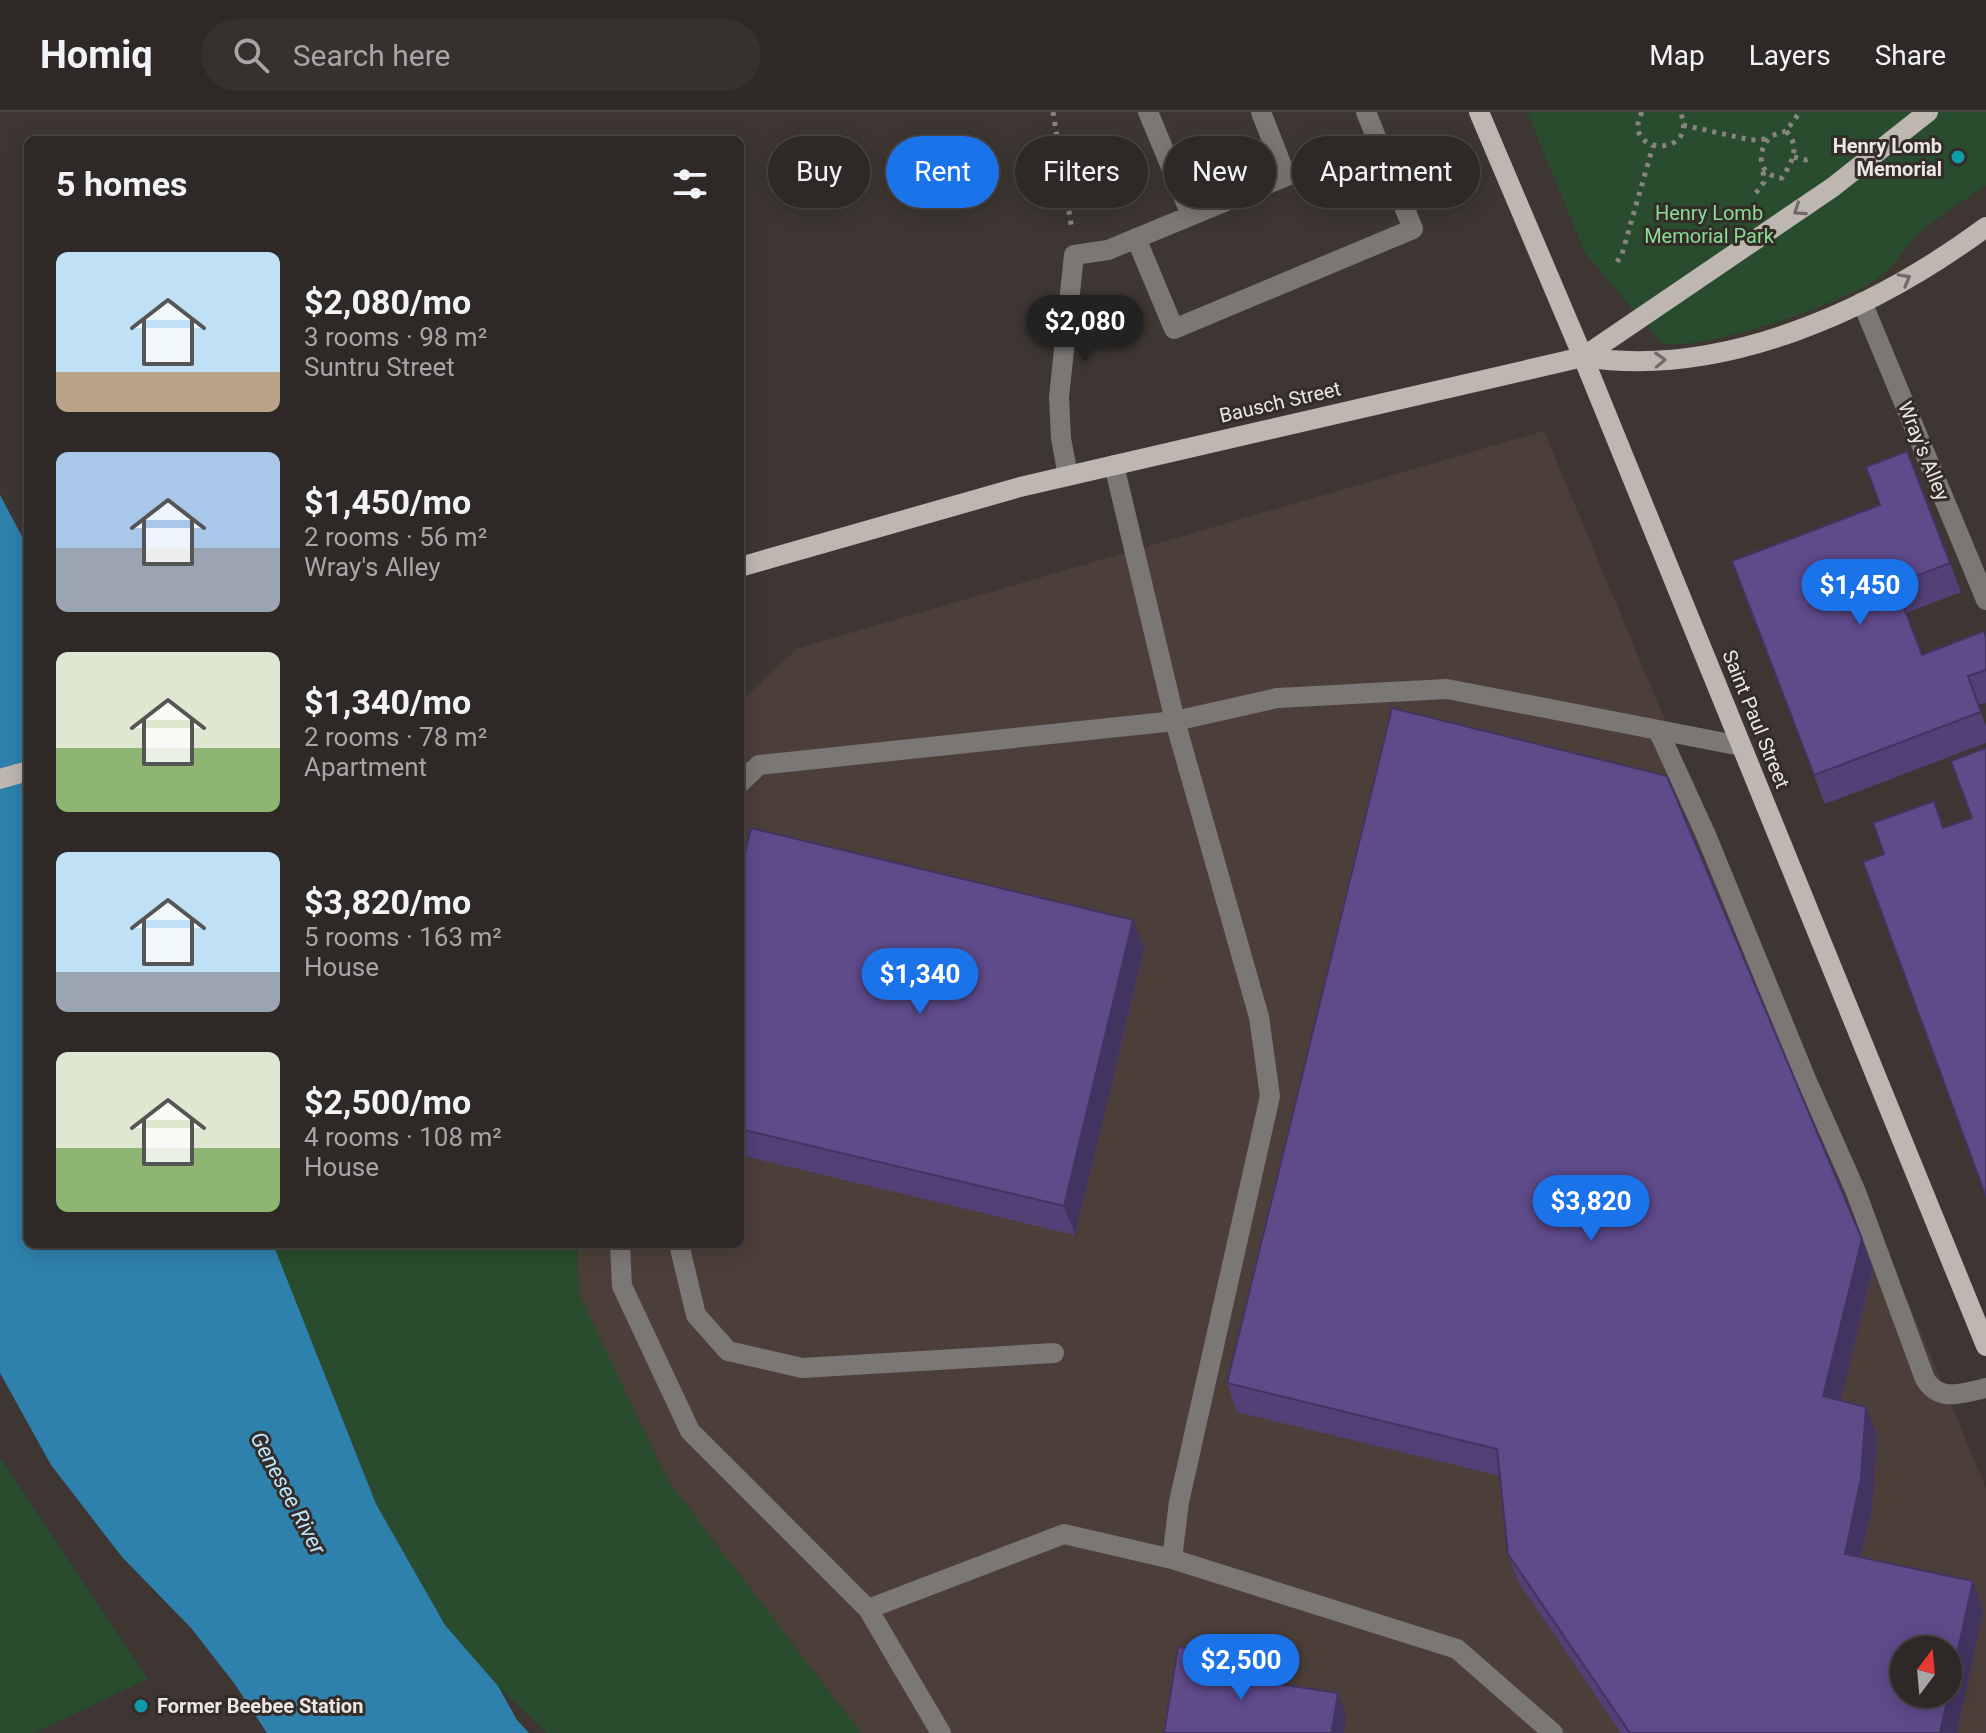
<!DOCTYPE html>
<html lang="en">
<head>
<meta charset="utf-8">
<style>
  body { margin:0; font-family:Roboto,sans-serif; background:#36302e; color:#f1f3f6; height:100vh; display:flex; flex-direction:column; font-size:30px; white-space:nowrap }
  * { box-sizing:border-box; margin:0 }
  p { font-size:26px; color:#a7a6a7 }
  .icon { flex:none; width:44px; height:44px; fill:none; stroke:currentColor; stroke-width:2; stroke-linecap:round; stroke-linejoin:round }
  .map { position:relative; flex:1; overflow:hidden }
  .details { position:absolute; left:24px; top:24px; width:720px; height:1112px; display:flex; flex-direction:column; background:#2e2826; border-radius:12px; box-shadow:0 4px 20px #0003,0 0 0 2px #494443 }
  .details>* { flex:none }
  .banner { position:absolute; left:768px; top:24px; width:760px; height:72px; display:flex; gap:16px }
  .needle { width:52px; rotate:16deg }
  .buttons { position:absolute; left:1890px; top:1524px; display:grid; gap:16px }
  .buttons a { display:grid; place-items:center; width:72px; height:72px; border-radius:50%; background:#2e2826; box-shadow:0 4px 20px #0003,0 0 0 2px #494443; font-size:40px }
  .price { position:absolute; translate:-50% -68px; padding:0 18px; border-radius:28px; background:#1a73e8; color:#fff; font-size:26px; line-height:52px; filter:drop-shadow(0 2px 4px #0008) }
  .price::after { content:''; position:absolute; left:50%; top:48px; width:24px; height:18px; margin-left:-12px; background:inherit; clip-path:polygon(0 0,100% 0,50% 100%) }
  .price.on { background:#222; color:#fff }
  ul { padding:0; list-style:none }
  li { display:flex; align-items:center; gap:24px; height:200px; padding:0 32px }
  li span { display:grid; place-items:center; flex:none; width:224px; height:160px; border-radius:12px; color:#555 }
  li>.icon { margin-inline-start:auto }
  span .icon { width:96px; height:96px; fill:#fffc; stroke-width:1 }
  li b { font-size:34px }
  h2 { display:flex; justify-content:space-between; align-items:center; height:96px; padding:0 32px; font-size:34px }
  .pill { padding:0 28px; border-radius:36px; background:#2e2826; box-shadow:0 4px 20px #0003,0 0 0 2px #494443; font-size:28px; line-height:72px }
  .pill.on { background:#1a73e8; color:#fff }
  header { display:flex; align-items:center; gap:48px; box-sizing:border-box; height:112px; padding:0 40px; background:#2e2826; border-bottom:2px solid #494443 }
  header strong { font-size:38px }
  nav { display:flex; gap:44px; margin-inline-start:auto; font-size:28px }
  .search { width:560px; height:72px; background:#36302e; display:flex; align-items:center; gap:20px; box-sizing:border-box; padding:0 28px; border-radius:44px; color:#a7a6a7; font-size:30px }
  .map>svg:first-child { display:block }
  .built { fill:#4c3f39; fill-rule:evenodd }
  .green { fill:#284c2d }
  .water { fill:#2e81ac }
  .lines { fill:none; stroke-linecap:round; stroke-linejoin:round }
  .path { stroke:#8a8480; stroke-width:5; stroke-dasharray:4 6; stroke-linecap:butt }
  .minor { stroke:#7b7775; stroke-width:20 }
  .major { stroke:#bdb6b1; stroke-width:20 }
  .wall { fill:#524077 }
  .shaded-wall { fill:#423461 }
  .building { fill:#5f4a8a; stroke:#423461; stroke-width:2; fill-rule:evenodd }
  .oneway { stroke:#716a66 }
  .culture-dot { fill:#0f9aa8; stroke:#332c28; stroke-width:3 }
  .labels { text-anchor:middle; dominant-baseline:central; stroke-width:6; stroke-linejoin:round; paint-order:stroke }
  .poi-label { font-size:20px; font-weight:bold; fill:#ece7e5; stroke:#332c28; text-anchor:end }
  .park-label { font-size:20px; fill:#8ade94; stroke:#332c28 }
  .street-label { font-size:20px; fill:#ece7e5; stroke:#332c28 }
  .water-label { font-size:22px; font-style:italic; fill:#bde5fd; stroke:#332c28 }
</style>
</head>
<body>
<header>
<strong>Homiq</strong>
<div class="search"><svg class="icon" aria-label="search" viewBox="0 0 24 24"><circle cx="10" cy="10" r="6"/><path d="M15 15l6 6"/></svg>Search here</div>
<nav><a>Map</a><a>Layers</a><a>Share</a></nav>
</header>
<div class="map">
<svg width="1986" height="1621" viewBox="0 0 1986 1621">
  <rect width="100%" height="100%" fill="#3d3632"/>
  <path class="built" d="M 1544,319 L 1986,1376 L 1986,1621 L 861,1621 L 668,1369 L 579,1182 L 577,1132 L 740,1132 L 740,590 L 798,536 ZM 1904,1538 L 1948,1538 L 1948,1582 L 1904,1582 Z"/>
  <path class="green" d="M 1527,0 L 1986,0 L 1986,73 C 1963,89 1938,104 1917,123 C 1904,136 1896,153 1881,164 C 1850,189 1700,242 1662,231 L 1585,141 Z
    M 273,1132 L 577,1132 L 579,1182 L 668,1369 L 861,1621 L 547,1621 L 498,1574 L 445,1513 L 376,1392 Z
    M 0,1346 L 148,1567 L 34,1621 L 0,1621 Z"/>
  <path class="water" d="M 0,383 L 24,428 L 28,478 L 28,1132 L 273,1132 L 376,1392 L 445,1513 L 498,1574 L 517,1608 L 529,1621 L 267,1621 L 234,1571 L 191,1516 L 122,1445 L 51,1353 L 0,1261 Z"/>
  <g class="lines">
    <path class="path" d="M 1053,0 L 1072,118
      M 1642,0 C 1619,44 1701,46 1680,0
      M 1683,13 L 1751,28 L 1767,27
      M 1786,19 L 1771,24 C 1756,39 1757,64 1782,66 C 1792,50 1801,35 1786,19 L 1800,0
      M 1794,45 L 1806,48 L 1812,46
      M 1756,81 L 1764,70 L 1763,58
      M 1617,150 L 1622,142 L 1653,34"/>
    <path class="minor" d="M 1148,0 L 1191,103
      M 1261,0 L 1286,64
      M 1136,126 L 1174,217 L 1413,117 L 1366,0
      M 1862,190 L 1986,488
      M 1114,353 L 1175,609 L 1277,586 L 1447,577 L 1741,634
      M 1068,364 L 1061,326 L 1059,285 L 1074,143 L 1108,138 L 1376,27
      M 1658,618 L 1706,723 L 1806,967 L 1856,1080 L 1925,1267 C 1939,1291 1963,1281 1986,1276
      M 740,671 L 759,653 L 1175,609 L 1259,905 L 1270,984 L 1179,1390 L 1172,1447 L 1457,1537 L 1553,1621
      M 620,1132 L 622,1174 L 690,1319 L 868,1497 L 941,1621
      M 679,1132 L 696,1203 L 728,1239 L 802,1256 L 1054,1241
      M 868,1497 L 1064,1422 L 1172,1447"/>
    <path class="major" d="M 1479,0 L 1583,245 L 1986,1234
      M 1583,245 C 1724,267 1875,197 1986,115
      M 740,455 L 1020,375 L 1583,245 L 1833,75 L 1928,0
      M 0,667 L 28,659"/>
  </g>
  <path class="wall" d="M 1866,355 L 1950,451 L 1961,480 L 1906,501 L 1922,543 L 1986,526 L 1986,591 L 1978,593 L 1986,614 L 1986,631 L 1825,692 L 1742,478 L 1880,393 Z
    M 740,761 L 1133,808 L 1144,837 L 1075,1123 L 740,1043 Z
    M 1862,1127 L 1873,1156 L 1840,1288 L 1877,1324 L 1872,1395 L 1861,1445 L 1983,1498 L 1957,1621 L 1621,1621 L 1519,1471 L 1508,1442 L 1500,1364 L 1237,1300 L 1227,1271 Z"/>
  <path class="shaded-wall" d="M 1133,808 L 1144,837 L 1075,1123 L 1064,1094 Z
    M 1862,1127 L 1873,1156 L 1834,1313 L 1823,1284 Z
    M 1866,1295 L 1877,1324 L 1872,1395 L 1855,1471 L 1845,1442 Z
    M 1973,1469 L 1983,1498 L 1957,1621 L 1940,1621 Z
    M 1215,1540 L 1223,1563 L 1220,1584 L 1212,1562 Z
    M 1338,1581 L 1346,1603 L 1344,1621 L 1332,1619 Z"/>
  <path class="building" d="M 1907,339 L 1950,451 L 1895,472 L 1922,543 L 1984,519 L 1986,526 L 1986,558 L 1968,564 L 1981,600 L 1814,663 L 1732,449 L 1880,393 L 1866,355 Z
    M 1392,596 L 1667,664 L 1862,1127 L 1823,1284 L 1866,1295 L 1861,1366 L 1845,1442 L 1973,1469 L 1940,1621 L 1630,1621 L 1508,1442 L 1497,1337 L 1227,1271 ZM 1904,1538 L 1948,1538 L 1948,1582 L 1904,1582 Z
    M 1986,636 L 1986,1085 L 1863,750 L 1884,742 L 1873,711 L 1934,689 L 1943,716 L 1972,706 L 1951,649 Z
    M 751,716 L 1133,808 L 1064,1094 L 740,1017 L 740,761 Z
    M 1178,1535 L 1215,1540 L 1212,1562 L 1338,1581 L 1332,1619 L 1344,1621 L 1164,1621 Z"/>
  <defs><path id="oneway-chevron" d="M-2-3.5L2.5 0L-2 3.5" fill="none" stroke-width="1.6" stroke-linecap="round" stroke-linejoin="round" transform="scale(2)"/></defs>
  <g class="oneway">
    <use href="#oneway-chevron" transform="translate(1799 98) rotate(146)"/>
    <use href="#oneway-chevron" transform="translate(1905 167) rotate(-29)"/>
    <use href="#oneway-chevron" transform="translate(1660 248) rotate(-2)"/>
  </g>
  <g class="culture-dot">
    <circle cx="1958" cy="45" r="8"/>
    <circle cx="141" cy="1594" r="8"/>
  </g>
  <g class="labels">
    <g class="poi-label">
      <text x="1942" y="34">Henry Lomb<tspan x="1942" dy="23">Memorial</tspan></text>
      <text x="157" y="1594" text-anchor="start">Former Beebee Station</text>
    </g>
    <g class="park-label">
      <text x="1709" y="101">Henry Lomb<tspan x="1709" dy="23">Memorial Park</tspan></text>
    </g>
    <g class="street-label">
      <text transform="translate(1280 290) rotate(-13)">Bausch Street</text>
      <text transform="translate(1924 339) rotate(68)">Wray's Alley</text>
      <text transform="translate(1756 607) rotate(68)">Saint Paul Street</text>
    </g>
    <g class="water-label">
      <text transform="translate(288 1381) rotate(62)">Genesee River</text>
    </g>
  </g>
</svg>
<div class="buttons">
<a><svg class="needle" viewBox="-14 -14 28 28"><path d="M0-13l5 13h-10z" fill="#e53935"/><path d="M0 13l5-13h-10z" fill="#a7a6a7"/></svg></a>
</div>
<b class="price on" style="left:1085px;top:251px">$2,080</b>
<b class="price" style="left:1860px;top:515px">$1,450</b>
<b class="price" style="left:920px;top:904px">$1,340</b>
<b class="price" style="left:1591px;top:1131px">$3,820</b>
<b class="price" style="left:1241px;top:1590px">$2,500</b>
<div class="banner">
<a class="pill">Buy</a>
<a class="pill on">Rent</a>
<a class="pill">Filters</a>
<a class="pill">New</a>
<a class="pill">Apartment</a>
</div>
<section class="details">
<h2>5 homes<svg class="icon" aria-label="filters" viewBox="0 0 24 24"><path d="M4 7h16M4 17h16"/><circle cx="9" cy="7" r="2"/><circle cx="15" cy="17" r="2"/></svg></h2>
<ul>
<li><span style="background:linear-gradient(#bfe0f5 75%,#b9a48a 0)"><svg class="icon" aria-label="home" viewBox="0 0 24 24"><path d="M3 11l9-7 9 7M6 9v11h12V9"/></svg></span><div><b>$2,080/mo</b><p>3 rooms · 98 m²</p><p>Suntru Street</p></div></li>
<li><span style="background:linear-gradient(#a9c7e8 60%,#9aa5b1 0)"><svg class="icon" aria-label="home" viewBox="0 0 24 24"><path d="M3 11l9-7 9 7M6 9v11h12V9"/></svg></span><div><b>$1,450/mo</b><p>2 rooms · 56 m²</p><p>Wray's Alley</p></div></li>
<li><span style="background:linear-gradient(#dfe7d0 60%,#8fb573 0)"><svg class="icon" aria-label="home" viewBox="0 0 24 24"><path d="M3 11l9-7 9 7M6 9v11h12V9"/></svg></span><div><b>$1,340/mo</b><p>2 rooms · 78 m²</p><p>Apartment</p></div></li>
<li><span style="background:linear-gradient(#bfe0f5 75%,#9aa5b1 0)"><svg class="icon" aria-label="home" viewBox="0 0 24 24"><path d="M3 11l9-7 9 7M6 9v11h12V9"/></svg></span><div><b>$3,820/mo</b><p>5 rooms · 163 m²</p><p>House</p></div></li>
<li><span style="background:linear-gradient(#dfe7d0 60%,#8fb573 0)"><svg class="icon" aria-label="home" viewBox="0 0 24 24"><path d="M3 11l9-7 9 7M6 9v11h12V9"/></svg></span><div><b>$2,500/mo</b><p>4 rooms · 108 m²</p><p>House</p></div></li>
</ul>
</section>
</div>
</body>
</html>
